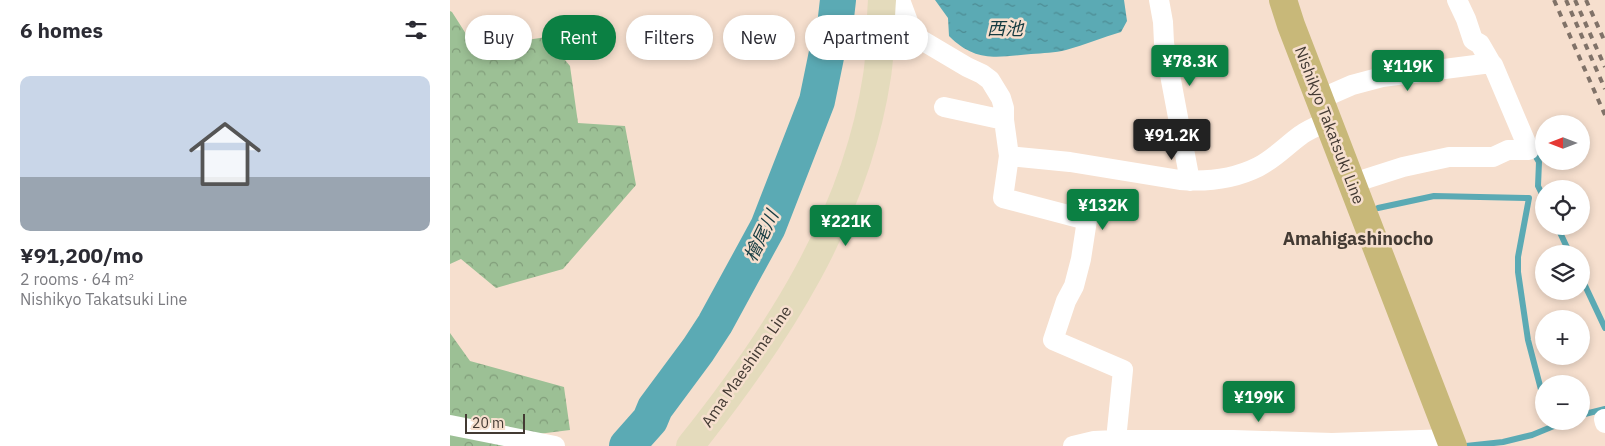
<!DOCTYPE html>
<html lang="en">
<head>
<meta charset="utf-8">
<style>
  body { margin:0; font-family:"IBM Plex Sans","Noto Sans JP",sans-serif; background:#f7f7f7; color:#2b2b33; height:100vh; display:flex; flex-direction:column; font-size:19px; white-space:nowrap }
  * { box-sizing:border-box; margin:0 }
  p { font-size:16px; color:#7c7c81 }
  .icon { flex:none; width:28px; height:28px; fill:none; stroke:currentColor; stroke-width:2; stroke-linecap:round; stroke-linejoin:round }
  .map { position:relative; flex:1; overflow:hidden }
  .sheet { display:flex; flex-direction:column; background:#fff; width:450px }
  .sheet>* { flex:none }
  .hud { position:absolute; left:15px; top:15px; width:475px; height:45px; display:flex; gap:10px }
  .needle { width:32px; rotate:270deg }
  .controls { position:absolute; left:1085px; top:115px; display:grid; gap:10px }
  .controls a { display:grid; place-items:center; width:55px; height:55px; border-radius:50%; background:#fff; box-shadow:0 2px 8px #0003; font-size:25px }
  .scale { position:absolute; left:15px; bottom:12px; width:60px; box-sizing:border-box; padding-left:5px; border:2px solid #433a33; border-top:0; font-size:14px; line-height:18px; white-space:nowrap; color:#433a33; -webkit-text-stroke:4px #f6dfce; paint-order:stroke }
  .price { position:absolute; translate:-50% -42px; padding:0 11px; border-radius:5px; background:#0b8043; color:#fff; font-size:16px; line-height:32px; filter:drop-shadow(0 1px 2px #0008) }
  .price::after { content:''; position:absolute; left:50%; top:30px; width:15px; height:11px; margin-left:-8px; background:inherit; clip-path:polygon(0 0,100% 0,50% 100%) }
  .price.selected { background:#222; color:#fff }
  ul { padding:0; list-style:none }
  li { display:grid; align-content:center; gap:10px; height:265px; padding:0 20px }
  li+li { border-top:1px solid #e1e1e2 }
  li span { display:grid; place-items:center; height:155px; border-radius:10px; color:#555 }
  li>.icon { margin-inline-start:auto }
  span .icon { width:90px; height:90px; fill:#fffc; stroke-width:1 }
  li b { font-size:21px }
  h2 { display:flex; justify-content:space-between; align-items:center; height:60px; padding:0 20px; font-size:21px }
  .pill { padding:0 18px; border-radius:22px; background:#fff; box-shadow:0 2px 8px #0003; font-size:18px; line-height:45px }
  .pill.selected { background:#0b8043; color:#fff }
  main { display:flex; flex:1; min-height:0 }
  .map>svg:first-child { display:block }
  .forest { fill:url(#forest-crowns) }
  .water { fill:url(#water-ripples) }
  .lines { fill:none; stroke-linecap:round; stroke-linejoin:round }
  .stream { stroke:#5baab4; stroke-width:6 }
  .river { stroke:#5baab4; stroke-width:36 }
  .street { stroke:#fff; stroke-width:20 }
  .secondary { stroke:#e4dbbc; stroke-width:28 }
  .primary { stroke:#c8b879; stroke-width:28 }
  .rail { stroke:#807268; stroke-width:4; stroke-dasharray:6 6; stroke-linecap:butt }
  .labels { text-anchor:middle; dominant-baseline:central; stroke-width:5; stroke-linejoin:round; paint-order:stroke }
  .street-label { font-size:16px; fill:#433a33; stroke:#f6dfce }
  .water-label { font-size:18px; font-style:italic; fill:#153b40; stroke:#f6dfce }
  .neighbourhood-label { font-size:18px; font-weight:bold; fill:#433a33; stroke:#f6dfce }
</style>
</head>
<body>
<main>
<section class="sheet">
<h2>6 homes<svg class="icon" aria-label="filters" viewBox="0 0 24 24"><path d="M4 7h16M4 17h16"/><circle cx="9" cy="7" r="2"/><circle cx="15" cy="17" r="2"/></svg></h2>
<ul>
<li><span style="background:linear-gradient(#c9d6e8 65%,#9aa5b1 0)"><svg class="icon" aria-label="home" viewBox="0 0 24 24"><path d="M3 11l9-7 9 7M6 9v11h12V9"/></svg></span><div><b>¥91,200/mo</b><p>2 rooms · 64 m²</p><p>Nishikyo Takatsuki Line</p></div></li>
</ul>
</section>
<div class="map">
<svg width="1155" height="446" viewBox="0 0 1155 446">
  <defs>
    <pattern id="forest-crowns" width="20" height="18" patternUnits="userSpaceOnUse" patternTransform="scale(1.25)"><rect width="20" height="18" fill="#9cc095"/><path d="M2 6a3 3 0 1 1 6 0M12 15a3 3 0 1 1 6 0" fill="none" stroke="#819d7a"/></pattern>
    <pattern id="water-ripples" width="26" height="14" patternUnits="userSpaceOnUse" patternTransform="scale(1.25)"><rect width="26" height="14" fill="#5baab4"/><path d="M2 4q2-2 4 0t4 0M15 11q2-2 4 0t4 0" fill="none" stroke="#4d8b93"/></pattern>
  </defs>
  <rect width="100%" height="100%" fill="#f6dfce"/>
  <path class="forest" d="M 0,11 L 2,12 L 25,48 L 96,37 L 120,66 L 128,123 L 175,126 L 186,185 L 113,269 L 46,288 L 11,259 L 0,264 Z
    M 0,333 L 20,361 L 114,387 L 120,430 L 88,434 L 80,446 L 0,446 Z"/>
  <path class="water" d="M 485,0 L 674,0 L 677,21 L 671,32 C 653,37 635,45 616,50 C 605,53 593,53 581,54 C 547,57 526,63 499,36 L 498,18 Z"/>
  <g class="lines">
    <path class="stream" d="M 1083,152 L 1089,162 L 1088,186 L 1094,198
      M 928,208 L 984,196 L 1079,198 L 1068,257 L 1068,272 L 1078,340 L 1094,401
      M 1107,226 L 1120,254
      M 1131,277 L 1155,328
      M 1131,415 L 1155,409
      M 1016,446 L 1053,442 L 1082,435 L 1116,421"/>
    <path class="river" d="M 177,446 L 200,420 L 205,408 L 248,350 L 265,324 L 318,227 L 367,101 L 382,28 L 385,26 L 388,0"/>
    <path class="street" d="M 450,0 L 463,35 L 517,67 L 532,74 L 540,80 L 551,98 L 554,108 L 554,120
      M 709,0 L 713,22 L 714,43 L 740,181
      M 870,99 L 902,85 L 932,77 L 1041,63
      M 494,107 L 554,120 L 559,156 L 553,198 L 637,220 L 631,259 L 624,286 L 616,301 L 603,340 L 673,370 L 666,440
      M 559,156 L 620,162 L 730,180 C 756,182 784,179 808,167 C 824,159 837,145 851,135 C 859,129 870,125 879,121
      M 903,183 L 953,167 L 999,157 L 1043,157 L 1058,150 L 1079,150 L 1043,65 L 1041,63 L 1030,44 L 1023,40 L 1016,19 L 1007,0
      M 1154,419 L 1155,423
      M 0,425 L 105,446
      M 623,446 L 644,441 L 666,440 L 783,440 L 882,443 L 1000,439"/>
    <path class="secondary" d="M 240,446 C 327,337 406,216 427,76 C 431,51 430,25 432,0"/>
    <path class="primary" d="M 833,0 L 841,25 L 1003,446"/>
    <path class="rail" d="M 1104,0 L 1155,115
      M 1116,0 L 1155,89
      M 1125,0 L 1155,67
      M 1136,0 L 1155,42"/>
  </g>
  <g class="labels">
    <g class="street-label">
      <text transform="translate(880 125) rotate(69)">Nishikyo Takatsuki Line</text>
      <text transform="translate(296 366) rotate(-55)">Ama Maeshima Line</text>
    </g>
    <g class="water-label">
      <text x="555" y="28">西池</text>
      <text transform="translate(311 236) rotate(-64)">檜尾川</text>
    </g>
    <g class="neighbourhood-label">
      <text x="908" y="238">Amahigashinocho</text>
    </g>
  </g>
</svg>
<div class="controls">
<a><svg class="needle" viewBox="-14 -14 28 28"><path d="M0-13l5 13h-10z" fill="#e53935"/><path d="M0 13l5-13h-10z" fill="#7c7c81"/></svg></a>
<a><svg class="icon" aria-label="locate" viewBox="0 0 24 24"><circle cx="12" cy="12" r="6"/><path d="M12 2v4M12 18v4M2 12h4M18 12h4"/></svg></a>
<a><svg class="icon" aria-label="layers" viewBox="0 0 24 24"><path d="M12 4l9 5-9 5-9-5zM3 14l9 5 9-5"/></svg></a>
<a>+</a>
<a>−</a>
</div>
<div class="scale">20 m</div>
<b class="price" style="left:740px;top:87px">¥78.3K</b>
<b class="price" style="left:958px;top:92px">¥119K</b>
<b class="price selected" style="left:722px;top:161px">¥91.2K</b>
<b class="price" style="left:653px;top:231px">¥132K</b>
<b class="price" style="left:396px;top:247px">¥221K</b>
<b class="price" style="left:809px;top:423px">¥199K</b>
<div class="hud">
<a class="pill">Buy</a>
<a class="pill selected">Rent</a>
<a class="pill">Filters</a>
<a class="pill">New</a>
<a class="pill">Apartment</a>
</div>
</div>
</main>
</body>
</html>
